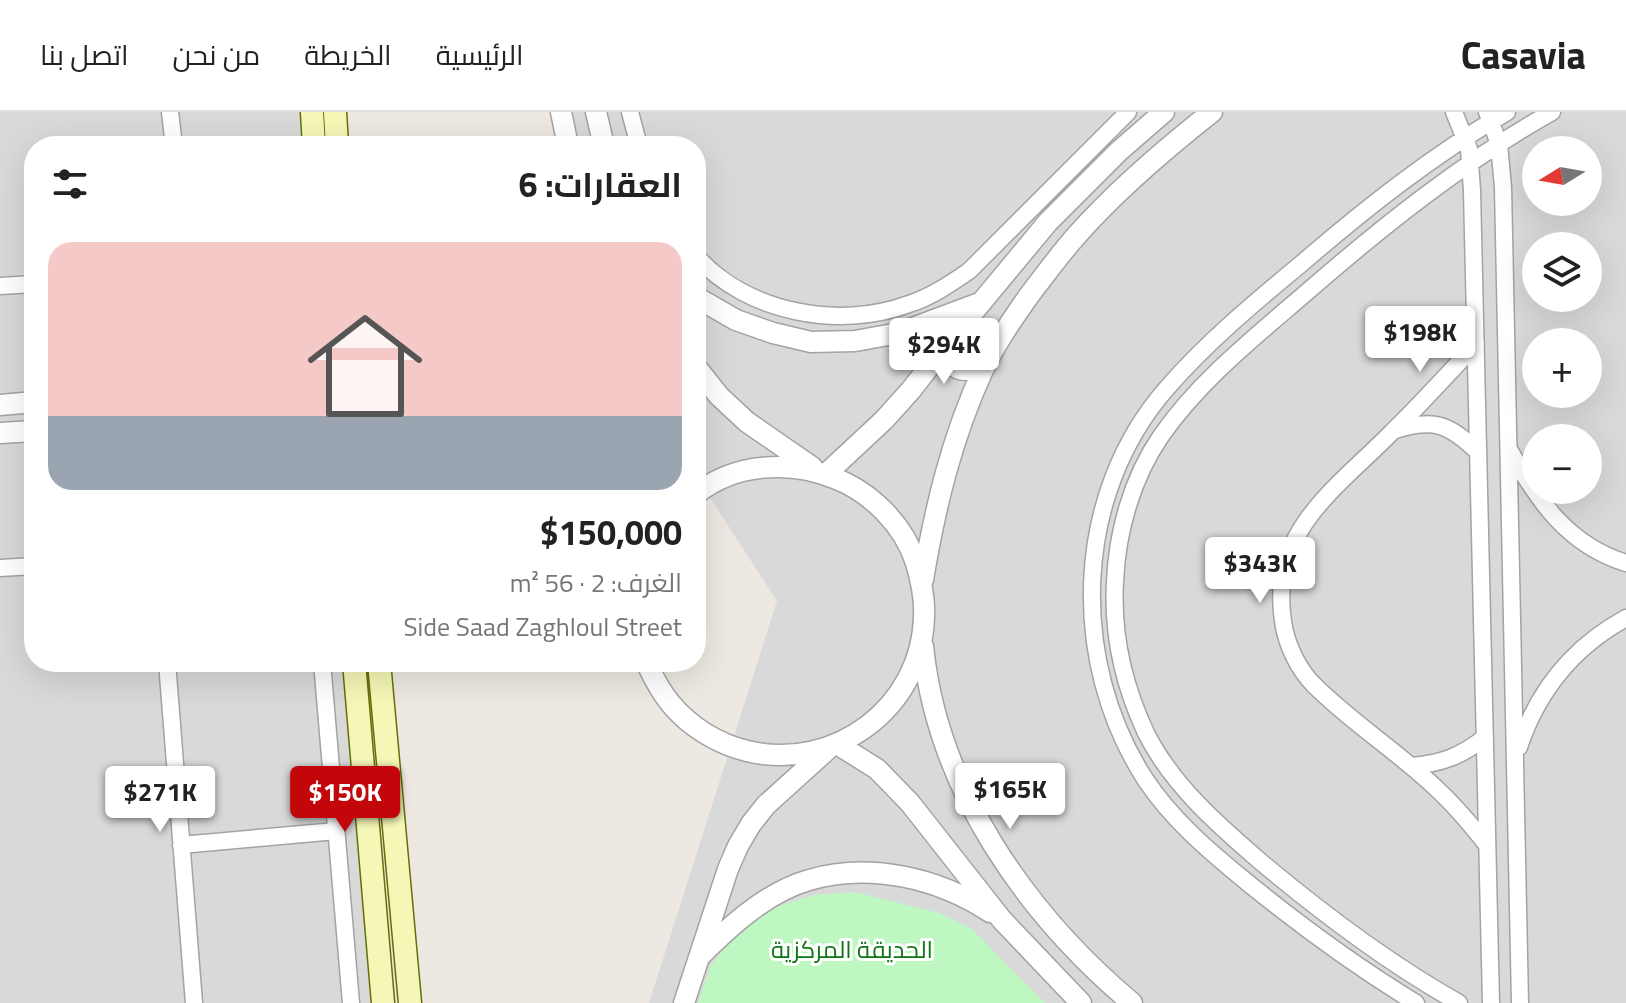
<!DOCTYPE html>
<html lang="ar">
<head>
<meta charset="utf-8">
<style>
  body { margin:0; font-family:"Titillium Web",Cairo,sans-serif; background:#f2f2f2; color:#222; direction:rtl; height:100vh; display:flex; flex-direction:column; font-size:30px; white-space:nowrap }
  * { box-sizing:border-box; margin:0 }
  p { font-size:26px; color:#767676 }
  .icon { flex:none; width:44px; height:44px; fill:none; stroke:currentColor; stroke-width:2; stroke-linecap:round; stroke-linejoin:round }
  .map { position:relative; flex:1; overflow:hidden; direction:ltr }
  .sheet { position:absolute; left:24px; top:24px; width:682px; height:536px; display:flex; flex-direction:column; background:#fff; border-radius:32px; box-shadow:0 8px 32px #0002; direction:rtl }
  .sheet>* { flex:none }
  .needle { width:52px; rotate:259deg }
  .tools { position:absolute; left:1522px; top:24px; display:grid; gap:16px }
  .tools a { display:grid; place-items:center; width:80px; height:80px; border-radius:50%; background:#fff; box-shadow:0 8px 32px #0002; font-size:40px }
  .price { position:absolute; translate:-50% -68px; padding:0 18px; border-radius:8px; background:#fff; color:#222; font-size:26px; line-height:52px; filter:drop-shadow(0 2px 4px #0008) }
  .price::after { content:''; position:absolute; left:50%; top:48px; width:24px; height:18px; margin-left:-12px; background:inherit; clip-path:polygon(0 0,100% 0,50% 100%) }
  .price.current { background:#c2060a; color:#fff }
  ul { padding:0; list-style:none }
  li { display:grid; align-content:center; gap:16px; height:424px; padding:0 24px }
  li+li { border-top:2px solid #e0e0e0 }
  li span { display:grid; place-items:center; height:248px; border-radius:24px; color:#555 }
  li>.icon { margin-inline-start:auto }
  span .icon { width:144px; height:144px; fill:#fffc; stroke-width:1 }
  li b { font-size:34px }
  h2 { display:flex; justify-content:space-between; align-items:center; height:96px; padding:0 24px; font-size:34px }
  header { display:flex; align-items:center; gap:48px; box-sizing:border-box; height:112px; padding:0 40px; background:#fff; border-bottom:2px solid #e0e0e0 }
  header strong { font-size:38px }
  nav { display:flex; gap:44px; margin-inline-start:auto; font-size:28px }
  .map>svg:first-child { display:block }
  .residential { fill:#dad9d9; fill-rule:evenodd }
  .park { fill:#bff7c2 }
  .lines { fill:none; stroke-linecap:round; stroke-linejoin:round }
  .minor-casing { stroke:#a3a3a3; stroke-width:19 }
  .tertiary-casing { stroke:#a3a3a3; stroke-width:23 }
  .secondary-casing { stroke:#656e08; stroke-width:25 }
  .minor { stroke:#fff; stroke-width:16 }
  .tertiary { stroke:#fff; stroke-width:20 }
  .secondary { stroke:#f5f7b6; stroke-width:22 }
  .labels { text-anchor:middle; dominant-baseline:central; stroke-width:6; stroke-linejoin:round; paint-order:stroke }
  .park-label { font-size:24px; fill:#0e7615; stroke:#fff }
</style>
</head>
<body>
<header>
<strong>Casavia</strong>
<nav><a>الرئيسية</a><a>الخريطة</a><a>من نحن</a><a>اتصل بنا</a></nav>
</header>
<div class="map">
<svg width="1626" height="891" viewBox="0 0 1626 891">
  <rect width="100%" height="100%" fill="#ede9e2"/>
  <path class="residential" d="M 0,0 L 313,0 L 315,34 L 34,34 L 34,550 L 357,550 L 383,891 L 0,891 Z
    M 570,0 L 1626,0 L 1626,891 L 649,891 L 777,489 L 696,364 L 696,34 L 578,34 ZM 1536,38 L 1588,38 L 1588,90 L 1536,90 ZM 1536,134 L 1588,134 L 1588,186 L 1536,186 ZM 1536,230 L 1588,230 L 1588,282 L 1536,282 ZM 1536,326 L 1588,326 L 1588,378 L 1536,378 Z"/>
  <path class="park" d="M 855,780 L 939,801 L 972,817 L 1045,891 L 698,891 L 711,853 L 738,820 L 773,796 L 813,783 Z"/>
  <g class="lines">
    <g class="minor-casing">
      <path id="minor" d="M 170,0 L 174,34
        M 630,0 L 639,34
        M 1454,0 L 1469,37 L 1472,79 L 1491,891
        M 1487,0 L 1499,32 L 1503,75 L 1520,891
        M 696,144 C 747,201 839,218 909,192 C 931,185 950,172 969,159 L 1128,0
        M 0,174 L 34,172
        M 1476,232 C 1448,262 1421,292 1392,320 C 1336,377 1269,419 1283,509 C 1286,532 1298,557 1314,573 C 1353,612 1400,641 1439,679 C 1457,696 1472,714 1487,733
        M 1395,318 C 1434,306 1449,312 1478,340
        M 1510,339 C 1538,389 1568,433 1626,451
        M 0,456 L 34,454
        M 167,550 L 194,891
        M 322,550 L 351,891
        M 1519,635 C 1538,578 1573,535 1626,506
        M 1411,654 C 1440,652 1462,644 1485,625
        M 181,733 L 336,719
        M 1416,891 C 1357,855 1301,814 1248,771 C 1210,740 1172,708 1145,667 C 1069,549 1073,383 1167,276 C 1207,230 1255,190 1301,152 C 1366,96 1433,43 1507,0
        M 1459,891 C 1388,851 1323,802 1261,750 C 1218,713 1172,673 1146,621 C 1124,574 1112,522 1115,470 C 1117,420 1132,366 1161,324 C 1200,268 1256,224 1307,180 C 1384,113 1463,50 1552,0"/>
    </g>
    <g class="tertiary-casing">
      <path id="tertiary" d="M 561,0 L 568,34
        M 596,0 L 604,34
        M 696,185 L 736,208 L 773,221 L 811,230 L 855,229 L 899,221 L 982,190
        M 946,233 C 947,259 962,261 984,256
        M 696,255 L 719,284 L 747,310 L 812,355
        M 0,293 L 34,290
        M 0,321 L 34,319
        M 826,362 L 884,308 L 911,278 L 946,233 L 1048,110 L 1119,39 L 1164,0
        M 923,468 C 935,395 952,325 983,258 C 995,232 1012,208 1028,185 C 1044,164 1060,142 1077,123 C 1117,78 1165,37 1212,0
        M 923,534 C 937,675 1025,801 1132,891
        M 646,550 C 653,565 660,579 671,592 C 690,615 718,632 747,639 C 834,660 922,596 924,504 C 925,486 921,468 916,451 C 904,413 871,380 834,366 C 790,348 735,351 696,382
        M 837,632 L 877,657 L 910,691 L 1002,808 L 1081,891
        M 700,844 C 730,814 767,780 809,768 C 870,750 938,766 990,800
        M 684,891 L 728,757 L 738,734 L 751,712 L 766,693 L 828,637"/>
    </g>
    <g class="secondary-casing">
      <path id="secondary" d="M 312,0 L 314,34
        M 335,0 L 337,34
        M 354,550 L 383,891
        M 379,550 L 410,891"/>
    </g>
    <use href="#minor" class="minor"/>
    <use href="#tertiary" class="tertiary"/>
    <use href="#secondary" class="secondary"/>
  </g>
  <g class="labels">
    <g class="park-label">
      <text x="852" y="837">الحديقة المركزية</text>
    </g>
  </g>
</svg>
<div class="tools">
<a><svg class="needle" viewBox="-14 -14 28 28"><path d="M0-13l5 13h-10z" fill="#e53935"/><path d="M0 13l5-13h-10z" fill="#767676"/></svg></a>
<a><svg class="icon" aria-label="layers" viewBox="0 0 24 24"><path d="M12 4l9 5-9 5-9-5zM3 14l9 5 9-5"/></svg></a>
<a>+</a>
<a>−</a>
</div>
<b class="price" style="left:1420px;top:262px">$198K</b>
<b class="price" style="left:944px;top:274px">$294K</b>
<b class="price" style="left:1260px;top:493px">$343K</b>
<b class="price" style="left:1010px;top:719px">$165K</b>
<b class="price" style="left:160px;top:722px">$271K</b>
<b class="price current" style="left:345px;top:722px">$150K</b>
<section class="sheet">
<h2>العقارات: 6<svg class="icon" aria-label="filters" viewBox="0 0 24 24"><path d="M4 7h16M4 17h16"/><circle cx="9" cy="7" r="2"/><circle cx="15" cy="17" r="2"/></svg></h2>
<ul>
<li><span style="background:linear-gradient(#f6c9c9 70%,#9aa5b1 0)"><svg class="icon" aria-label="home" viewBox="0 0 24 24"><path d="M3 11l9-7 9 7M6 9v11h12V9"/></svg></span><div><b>$150,000</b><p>الغرف: 2 · 56 m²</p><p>Side Saad Zaghloul Street</p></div></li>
</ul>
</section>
</div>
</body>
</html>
